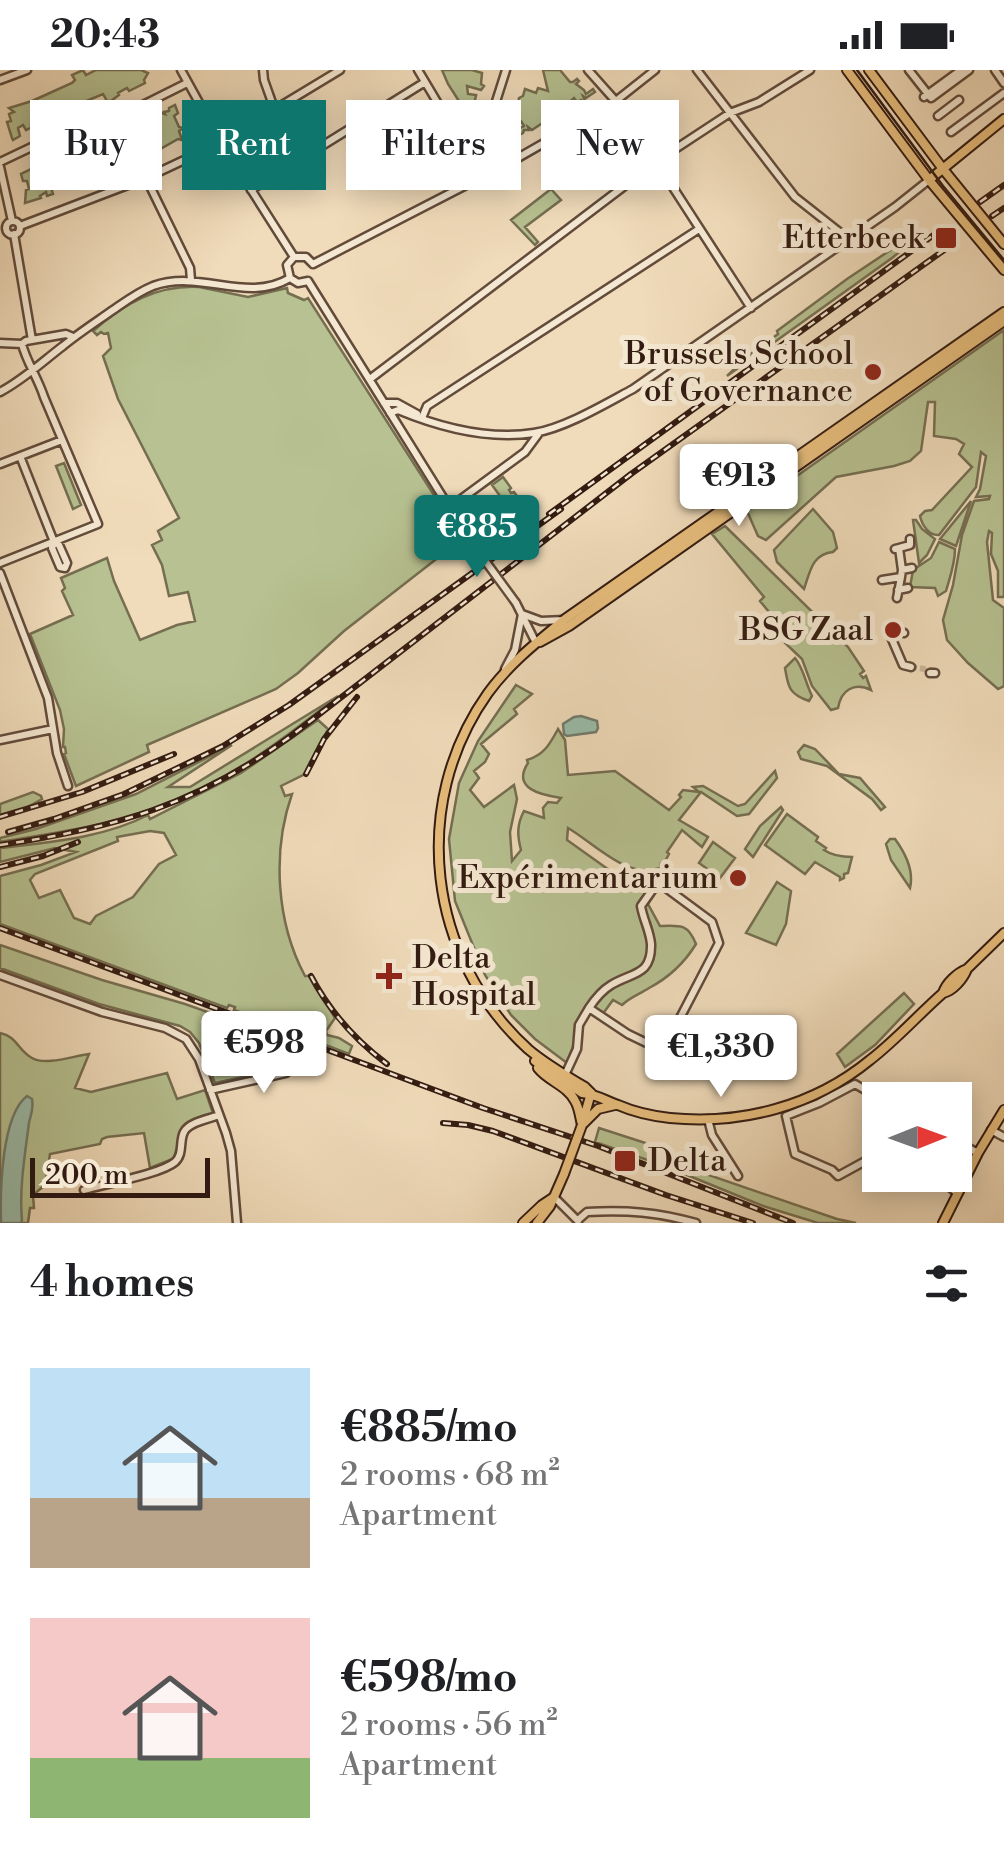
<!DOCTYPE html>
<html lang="en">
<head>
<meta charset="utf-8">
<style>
  body { margin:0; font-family:"Libre Bodoni",serif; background:#f6f6f6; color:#202124; height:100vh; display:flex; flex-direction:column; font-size:38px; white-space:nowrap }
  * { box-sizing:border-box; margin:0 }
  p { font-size:32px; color:#757577 }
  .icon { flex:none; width:55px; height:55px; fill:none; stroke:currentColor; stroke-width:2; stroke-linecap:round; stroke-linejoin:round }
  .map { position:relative; height:1153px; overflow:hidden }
  .panel { display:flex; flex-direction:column; background:#fff; flex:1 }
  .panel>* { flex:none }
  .top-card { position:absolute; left:30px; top:30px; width:945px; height:90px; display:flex; gap:20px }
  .needle { width:65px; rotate:89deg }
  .tools { position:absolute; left:862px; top:1012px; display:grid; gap:20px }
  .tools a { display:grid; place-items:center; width:110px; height:110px; border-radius:0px; background:#fff; box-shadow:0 5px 25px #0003; font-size:50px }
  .scale { position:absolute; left:30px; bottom:25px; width:180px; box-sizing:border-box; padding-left:10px; border:5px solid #331b11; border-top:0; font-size:28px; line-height:35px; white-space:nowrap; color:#331b11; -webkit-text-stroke:8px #f5e8d2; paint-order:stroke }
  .price { position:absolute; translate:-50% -85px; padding:0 22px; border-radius:10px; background:#fff; color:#222; font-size:32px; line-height:65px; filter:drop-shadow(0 2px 5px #0008) }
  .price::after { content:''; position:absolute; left:50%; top:60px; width:30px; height:22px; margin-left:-15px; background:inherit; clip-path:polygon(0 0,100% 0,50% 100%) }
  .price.current { background:#0f766e; color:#fff }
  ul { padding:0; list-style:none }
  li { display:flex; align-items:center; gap:30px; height:250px; padding:0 30px }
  li span { display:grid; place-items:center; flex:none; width:280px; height:200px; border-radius:0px; color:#555 }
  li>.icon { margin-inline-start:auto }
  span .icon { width:120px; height:120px; fill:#fffc; stroke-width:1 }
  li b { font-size:42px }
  h2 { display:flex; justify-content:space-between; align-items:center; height:120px; padding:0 30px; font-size:42px }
  .tag { padding:0 35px; border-radius:0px; background:#fff; box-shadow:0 5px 25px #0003; font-size:35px; line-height:90px }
  .tag.current { background:#0f766e; color:#fff }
  .status { display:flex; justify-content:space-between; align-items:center; height:70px; padding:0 50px; background:#fff; direction:ltr }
  .status svg { height:28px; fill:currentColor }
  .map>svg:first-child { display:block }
  .green { fill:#b7c191; stroke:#756e51; stroke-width:2.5; fill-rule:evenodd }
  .water { fill:#9bbca9; stroke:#717c6c; stroke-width:2.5 }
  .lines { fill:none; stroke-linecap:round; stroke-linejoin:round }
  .minor-tunnel { stroke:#cab598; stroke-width:6; stroke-dasharray:6 3; stroke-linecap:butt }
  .minor-casing { stroke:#624b3b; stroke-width:11 }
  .major-casing { stroke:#331b11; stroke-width:12 }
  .minor { stroke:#f5e8d2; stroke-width:6 }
  .major { stroke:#e8be7d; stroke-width:8 }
  .tram { stroke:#331b11; stroke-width:2.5 }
  .rail-casing { stroke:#331b11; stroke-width:6 }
  .rail { stroke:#f5e8d2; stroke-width:2.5; stroke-dasharray:8; stroke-linecap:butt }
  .minor-bridge-casing { stroke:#624b3b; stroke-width:11; stroke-linecap:butt }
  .major-bridge-casing { stroke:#331b11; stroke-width:12; stroke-linecap:butt }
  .minor-bridge { stroke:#f5e8d2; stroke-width:6 }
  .major-bridge { stroke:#e8be7d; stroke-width:8 }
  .poi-dot { fill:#8f2418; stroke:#f5e8d2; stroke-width:4 }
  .labels { text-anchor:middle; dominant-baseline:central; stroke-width:10; stroke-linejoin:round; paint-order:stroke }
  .poi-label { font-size:32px; fill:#331b11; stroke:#f5e8d2; text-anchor:end }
</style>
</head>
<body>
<div class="status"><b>20:43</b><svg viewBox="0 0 49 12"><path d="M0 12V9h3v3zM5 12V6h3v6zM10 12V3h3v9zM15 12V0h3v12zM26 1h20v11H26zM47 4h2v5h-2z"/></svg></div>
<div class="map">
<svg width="1004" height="1153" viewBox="0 0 1004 1153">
  <rect width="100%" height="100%" fill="#f0dbba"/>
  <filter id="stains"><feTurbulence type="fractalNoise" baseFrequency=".002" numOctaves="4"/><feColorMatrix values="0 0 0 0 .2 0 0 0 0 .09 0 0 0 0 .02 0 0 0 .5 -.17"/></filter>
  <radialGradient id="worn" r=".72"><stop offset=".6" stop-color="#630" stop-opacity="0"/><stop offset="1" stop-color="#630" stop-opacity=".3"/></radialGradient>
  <path class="green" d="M 83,0 L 86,5 L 96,0 L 141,0 L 148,3 L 144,10 L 145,13 L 129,21 L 127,18 L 118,23 L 119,25 L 111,31 L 107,31 L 103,24 L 79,34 L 78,37 L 70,40 L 67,36 L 64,37 L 66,42 L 50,51 L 45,47 L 40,50 L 38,56 L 36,57 L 33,53 L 31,55 L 32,57 L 26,60 L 23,55 L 18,58 L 20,66 L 13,70 L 12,68 L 7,52 L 11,51 L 9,44 L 14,42 L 9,38 L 32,31 L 72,13 L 75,10 L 72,5 Z
    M 442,0 L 472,0 L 482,3 L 481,14 L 484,16 L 481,20 L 467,16 L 468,24 L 476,25 L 475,30 L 480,32 L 478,37 L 472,35 L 470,43 L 475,45 L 473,48 L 464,46 L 461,41 L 464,39 L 448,14 Z
    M 543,0 L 560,0 L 570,12 L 573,12 L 577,9 L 579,11 L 576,14 L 584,20 L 586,24 L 593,19 L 595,22 L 586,28 L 583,26 L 585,31 L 583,32 L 581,30 L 577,32 L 574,28 L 567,34 L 567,39 L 552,42 L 553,46 L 532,60 L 528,57 L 529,60 L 524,60 L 523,63 L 508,71 L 507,69 L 503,69 L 506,62 L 503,59 L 507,60 L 508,55 L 512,57 L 514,52 L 519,54 L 520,58 L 524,56 L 521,51 L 508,47 L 509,45 L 514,46 L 514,42 L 517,41 L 514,35 L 518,35 L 519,28 L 523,26 L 525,19 L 536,23 L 538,18 L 548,21 Z
    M 175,35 L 178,43 L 174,46 L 179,57 L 183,58 L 179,61 L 182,70 L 178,69 L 162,78 L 160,77 L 129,89 L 131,95 L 129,96 L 115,97 L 109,84 L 48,108 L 53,124 L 47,126 L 46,122 L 40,126 L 41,128 L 25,133 L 26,120 L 29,119 L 27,111 L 23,111 L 21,104 L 35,97 L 34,93 L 41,94 L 49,88 L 49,86 L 66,81 L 67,83 L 79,75 L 83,84 L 90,81 L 88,77 L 95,73 L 97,77 L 105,72 L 106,75 C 117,70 137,62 142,53 L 149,51 L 162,43 L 165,44 L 164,42 L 169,41 L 169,38 Z
    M 551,119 L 561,130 L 525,157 L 538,172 L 535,175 L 511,150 Z
    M 916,168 L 892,188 L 727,306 L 748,286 L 778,264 L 777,261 L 847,209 L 907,169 L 910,171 Z
    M 199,217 L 248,227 L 287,218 L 288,223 L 304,230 L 308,228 L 462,469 L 344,561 L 298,603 L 276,619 L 147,675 L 149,682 L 76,716 L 64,684 L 66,683 L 65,677 L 63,677 L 64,659 L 60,640 L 30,564 L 73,545 L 62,521 L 65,518 L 61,508 L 107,488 L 114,511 L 140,570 L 177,555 L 195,551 L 188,522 L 169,526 L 162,495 L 152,475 L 162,470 L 158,461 L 179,448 L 118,329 L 103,286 L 111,278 L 108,263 L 104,264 L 101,262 L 97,265 L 93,261 C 124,233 157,215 199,217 Z
    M 1004,260 L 1004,527 L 998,527 L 998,501 L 991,484 L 992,463 L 989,461 L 987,472 L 993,530 L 1004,538 L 1004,616 L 998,619 L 968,593 L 947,570 L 943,550 L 953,515 L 962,465 L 974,431 L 989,429 L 990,426 L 976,427 L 980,419 L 986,386 L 981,382 L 976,417 L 939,465 C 929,466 922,455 920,446 L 925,441 L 932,440 L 972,397 L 959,384 L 964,374 L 956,369 L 934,366 L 935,332 L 928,332 L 921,381 L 910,391 L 894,396 L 836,407 L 766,470 L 758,466 L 747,441 Z
    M 64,393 L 81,435 L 73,439 L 56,396 Z
    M 503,407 L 511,418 L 509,420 L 511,423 L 514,422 L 525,437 L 496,457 L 486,442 L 503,430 L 492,415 Z
    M 971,431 L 956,476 L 940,469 Z
    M 813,439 L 833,462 L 837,478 L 833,482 C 812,484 810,502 804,519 L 777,492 L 774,480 Z
    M 913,450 L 916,450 L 922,459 L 935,469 L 927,485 L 919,493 Z
    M 725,456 L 848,577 L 864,601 L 860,604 L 863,608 L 866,606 L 871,620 C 854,612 841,620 838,638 L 831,640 L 812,616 L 802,589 L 785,573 L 788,565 L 760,531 L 764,527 L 712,464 Z
    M 939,472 L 955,479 C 955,494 950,507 946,521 L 938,526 L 935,518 L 910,517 L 913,500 L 931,488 Z
    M 795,588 C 804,599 805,612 812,626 L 809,631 C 789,624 788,617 785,598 Z
    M 516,615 L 532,624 L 514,639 L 517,644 L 481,674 L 489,684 L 485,692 L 474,701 L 479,708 L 470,720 L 484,737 L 514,715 L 517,729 L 510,762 L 512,791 L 521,780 C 517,765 517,754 524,741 L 544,748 L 543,738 L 548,732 L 557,733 L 561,728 C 542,725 511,719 528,693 L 527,690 C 544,685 550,674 558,659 L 565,670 L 568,705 L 615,701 L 669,740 L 681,727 L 679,725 L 683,720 L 699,722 L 693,717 L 703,716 L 738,736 L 745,734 L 775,701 L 777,708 L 749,744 L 737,746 L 701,722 L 679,750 L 708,767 L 702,777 L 682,760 L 667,782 L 669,784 L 664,793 L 661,793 L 660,798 C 627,810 594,773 568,758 L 567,770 L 633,817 L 639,810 L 646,811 L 655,823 L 648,834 L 660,856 C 681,855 688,854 696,874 C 685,892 668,908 649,918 C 640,924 630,927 622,935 L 613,930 L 602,945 L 589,933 L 567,993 L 535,969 L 511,945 L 485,905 L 455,831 L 449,769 L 459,713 L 478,671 Z
    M 338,626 C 289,665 239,703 182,728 C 124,754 61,762 0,772 L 0,768 L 36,759 L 136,724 L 232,675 L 168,717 L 190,717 Z
    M 318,650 L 328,659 L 305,704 L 281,716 L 285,726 L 292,724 C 272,781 276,852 305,906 L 310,906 L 335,948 L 326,961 L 327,965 L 339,968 L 352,976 L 349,984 L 234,940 L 235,937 L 229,935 L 227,938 L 0,854 L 0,806 L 41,795 L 76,782 L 55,778 L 0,792 L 0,778 C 49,772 104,768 148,745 L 150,749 L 241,703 ZM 150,761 L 164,763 L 176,785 L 159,794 L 133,827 L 96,846 L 90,854 L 74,848 L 60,820 L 39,828 L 30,810 L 35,804 L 118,771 L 117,767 Z
    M 804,675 L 815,679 L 839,704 L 860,708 L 885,737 L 881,740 L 872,729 L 827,696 L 801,689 L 798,682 Z
    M 33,722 L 41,726 L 42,729 L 26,738 L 0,745 L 0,734 Z
    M 781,737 L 783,740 L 753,787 L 745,779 L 760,756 Z
    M 787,744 L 818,767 L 816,771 L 826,778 L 824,780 C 833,786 842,787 852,787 L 848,803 L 844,804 L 844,808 L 840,810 L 840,807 L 815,792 L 805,804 L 765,775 Z
    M 890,769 L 895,769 C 906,784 914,801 910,818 L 891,790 L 886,774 Z
    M 713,772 L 735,788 L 720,808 L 699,793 Z
    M 777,812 L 791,821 L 786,854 L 776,875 L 746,863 Z
    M 0,875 L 102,910 L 185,934 L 255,959 L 257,962 L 252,976 L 252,1005 L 215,1013 L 199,973 L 190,962 L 180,956 L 99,934 L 0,898 Z
    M 904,923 L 914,934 L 875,975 L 845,997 L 837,984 Z
    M 0,963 C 17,966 18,981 32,988 C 46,996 73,986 89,984 L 75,1018 L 91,1022 L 167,1003 L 177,1029 L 205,1020 L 213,1043 L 189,1054 L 175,1088 L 150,1098 L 144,1063 L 107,1067 L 102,1069 L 100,1074 L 50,1084 L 45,1115 L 33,1125 L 34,1138 L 30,1138 L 28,1153 L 0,1153 Z
    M 271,968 L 322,987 L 289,1005 L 295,989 L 280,983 L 276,993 L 277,998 L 272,1001 Z
    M 599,1058 L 664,1079 L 668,1091 L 837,1149 L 856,1153 L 818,1153 L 763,1136 L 665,1096 L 595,1072 Z"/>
  <path class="water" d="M 581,646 L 597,651 L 598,658 L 596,662 L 567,666 L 564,664 L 563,654 L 574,647 Z
    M 27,1026 L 32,1029 C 34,1039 31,1043 29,1053 C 25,1084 19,1119 22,1150 L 21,1153 L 1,1153 C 0,1123 1,1046 27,1026 Z"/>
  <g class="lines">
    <path class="minor-tunnel" d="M 911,597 L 931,600 L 930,603"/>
    <g class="minor-casing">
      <path id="minor" d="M 181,0 L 218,67 L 216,75 L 219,78 L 224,77 L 294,187
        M 263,0 L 264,10 L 275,41
        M 418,0 L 468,84 L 478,87
        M 588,0 L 621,37 L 751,238
        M 697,0 L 795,127 L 842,164 L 846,171
        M 909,0 L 931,28 L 969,0
        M 995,0 L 1004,13
        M 0,10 L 27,0
        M 924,27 L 961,0
        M 938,46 L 959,30
        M 71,58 L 84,63 L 89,62 L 187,13
        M 951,62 L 1004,23
        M 226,69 L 340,0
        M 0,92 L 99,45 L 108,45 L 112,50
        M 0,97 L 12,151
        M 473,104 L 488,105 L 612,34 L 655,0
        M 146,108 L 190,198 L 191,210
        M 251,120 L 425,12
        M6 158a7 7 0 1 1 14 0a7 7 0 1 1-14 0Z
        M 20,156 L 146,108 L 216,75
        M 14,164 L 32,270
        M 294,187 L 306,187 L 313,194
        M 313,194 L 468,114 L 473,104 L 506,0
        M 290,208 L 287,195 L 294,187
        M 290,208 L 298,213 L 308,211
        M 308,211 L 467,466
        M 0,273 L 22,274 L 26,271 L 66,264 L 73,267
        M 370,309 L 660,89 L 730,43 L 759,32 L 810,0
        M 0,322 C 23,310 42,292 63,276 C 79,263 96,252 113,240 C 126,231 138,222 153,216 C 201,199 247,234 290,208
        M 384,333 L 397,333 L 417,344
        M 390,343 L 398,340 C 439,357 489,370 534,363 C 565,358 605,334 633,319 L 895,137 L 929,110
        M 422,348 L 427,336 L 699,159
        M 20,386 L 54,472 L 59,475 L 67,493 L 65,498 L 60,497 L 52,478 L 54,473
        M 0,394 L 62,370
        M 449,438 L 525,382 L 539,363
        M 899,478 L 910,475 L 910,469
        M 895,479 L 899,478 L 902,500 L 912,498
        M 0,493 L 98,454 L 44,327 C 38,308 26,291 22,274
        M 0,503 L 48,628 L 57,683 L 68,716
        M 882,510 L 901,507 L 902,500
        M 898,520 L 908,518
        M 897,528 L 901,507
        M 516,533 L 536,573
        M 522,544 L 541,551 L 564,550
        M 890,556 L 891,567 L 903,595 L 911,597
        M 896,560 L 904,563
        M 505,599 L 515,580 L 522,544
        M 930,603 L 935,603
        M 0,670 L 53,659
        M 658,812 L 712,852 L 719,873 L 667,973 L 657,978 L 628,964 L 589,938 C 595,929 601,921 611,915 C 632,902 652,906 651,874 C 650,861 643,849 641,836 Z
        M 0,905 L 102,942 L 165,958 L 186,969 L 199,989 L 226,1063 L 231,1081 L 237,1153
        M 565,1005 L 577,979 L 579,955 L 589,938
        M 210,1020 L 286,1003
        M 708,1049 L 712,1065 L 738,1106
        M 991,1060 L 1004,1067
        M 955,1071 L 978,1083
        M 880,1083 L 838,1106 L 832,1100 L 795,1084 L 786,1046 L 819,1033 L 855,1014 L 882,1030
        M 935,1105 L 957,1123
        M 84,1120 C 104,1114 161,1104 175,1092 C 184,1084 179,1071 184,1062 C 189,1052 209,1049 219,1045
        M 554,1127 L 578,1151
        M 578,1150 L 587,1142 C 627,1140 657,1142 696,1153"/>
    </g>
    <g class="major-casing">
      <path id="major" d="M 847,0 L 929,110 L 1004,200
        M 869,0 L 943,99 L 1004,174
        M 929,110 L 1004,49
        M 540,572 L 569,556 L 1004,251
        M 943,923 C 946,913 957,903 967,899 L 1004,863
        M 535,991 L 582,1023 C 596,1024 606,1031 618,1035 C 634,1042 652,1046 670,1048 C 742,1055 814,1036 870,990 C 896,970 918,945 943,923 C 953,921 963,909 967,899
        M 538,998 C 548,1011 568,1016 575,1031 C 579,1037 580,1047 582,1055
        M 591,1023 L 585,1017 C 568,1007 542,991 528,979 C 427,887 409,734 488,623 C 509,594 537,572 565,549 L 1004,242
        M 583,1051 L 591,1023
        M 582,1055 L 598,1039 L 615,1035
        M 523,1153 L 542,1135 L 554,1127
        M 537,1153 L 550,1136 L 564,1104
        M 943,1153 L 978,1083 L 1004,1040"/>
    </g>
    <use href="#minor" class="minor"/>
    <use href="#major" class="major"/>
    <path class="tram" d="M 857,0 L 943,116 L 1004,190"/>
    <g class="rail-casing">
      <path id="rail" d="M 980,132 L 1004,115
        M 992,146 L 1004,138
        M 549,444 L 935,164
        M 306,704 L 324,669 L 357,627
        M 0,747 L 82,722 L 174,684
        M 8,762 L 54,749 L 124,724 L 223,676 L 289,635 L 561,439
        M 0,775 C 115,758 196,735 291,666 L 631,404 L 947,178
        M 0,797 L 43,786 L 78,772
        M 0,858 L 483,1038 L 598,1076 L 793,1153
        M 311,906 C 330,942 355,970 387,994
        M 443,1053 L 468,1055 L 493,1061 L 666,1125 L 753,1153"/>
    </g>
    <use href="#rail" class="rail"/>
    <g class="minor-bridge-casing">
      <path id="minor-bridge" d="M 467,466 L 516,533"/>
    </g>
    <g class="major-bridge-casing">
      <path id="major-bridge" d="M 564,1104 L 582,1055"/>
    </g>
    <use href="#minor-bridge" class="minor-bridge"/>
    <use href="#major-bridge" class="major-bridge"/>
  </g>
  <g class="poi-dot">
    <rect x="934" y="156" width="24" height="24" rx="5"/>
    <circle cx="873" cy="302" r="10"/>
    <circle cx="893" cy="560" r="10"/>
    <circle cx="738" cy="808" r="10"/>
    <path d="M384 891h10v10h10v10h-10v10h-10v-10h-10v-10h10z"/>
    <rect x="613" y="1079" width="24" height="24" rx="5"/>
  </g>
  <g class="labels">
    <g class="poi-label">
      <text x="924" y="168">Etterbeek</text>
      <text x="853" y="284">Brussels School<tspan x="853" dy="37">of Governance</tspan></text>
      <text x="873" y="560">BSG Zaal</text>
      <text x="718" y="808">Expérimentarium</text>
      <text x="412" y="888" text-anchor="start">Delta<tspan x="412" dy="37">Hospital</tspan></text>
      <text x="648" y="1091" text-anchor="start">Delta</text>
    </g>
  </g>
  <rect width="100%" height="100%" filter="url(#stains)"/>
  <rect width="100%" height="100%" fill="url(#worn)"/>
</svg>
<div class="tools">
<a><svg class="needle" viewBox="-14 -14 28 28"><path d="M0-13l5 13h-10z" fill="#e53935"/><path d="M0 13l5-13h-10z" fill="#757577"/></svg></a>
</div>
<div class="scale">200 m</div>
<b class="price" style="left:739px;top:459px">€913</b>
<b class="price current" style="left:477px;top:510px">€885</b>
<b class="price" style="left:264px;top:1026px">€598</b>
<b class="price" style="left:721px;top:1030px">€1,330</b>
<div class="top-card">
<a class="tag">Buy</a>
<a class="tag current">Rent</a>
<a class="tag">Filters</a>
<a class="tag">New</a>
</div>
</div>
<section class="panel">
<h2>4 homes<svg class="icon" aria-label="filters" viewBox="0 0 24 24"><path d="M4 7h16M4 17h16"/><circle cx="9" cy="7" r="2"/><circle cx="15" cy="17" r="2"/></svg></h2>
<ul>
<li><span style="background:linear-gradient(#bfe0f5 65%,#b9a48a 0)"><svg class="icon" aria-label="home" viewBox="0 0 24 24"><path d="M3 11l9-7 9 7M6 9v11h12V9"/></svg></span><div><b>€885/mo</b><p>2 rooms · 68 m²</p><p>Apartment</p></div></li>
<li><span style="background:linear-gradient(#f6c9c9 70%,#8fb573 0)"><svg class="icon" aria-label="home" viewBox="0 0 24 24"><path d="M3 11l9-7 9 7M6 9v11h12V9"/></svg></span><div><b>€598/mo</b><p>2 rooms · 56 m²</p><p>Apartment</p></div></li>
</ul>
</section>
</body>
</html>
